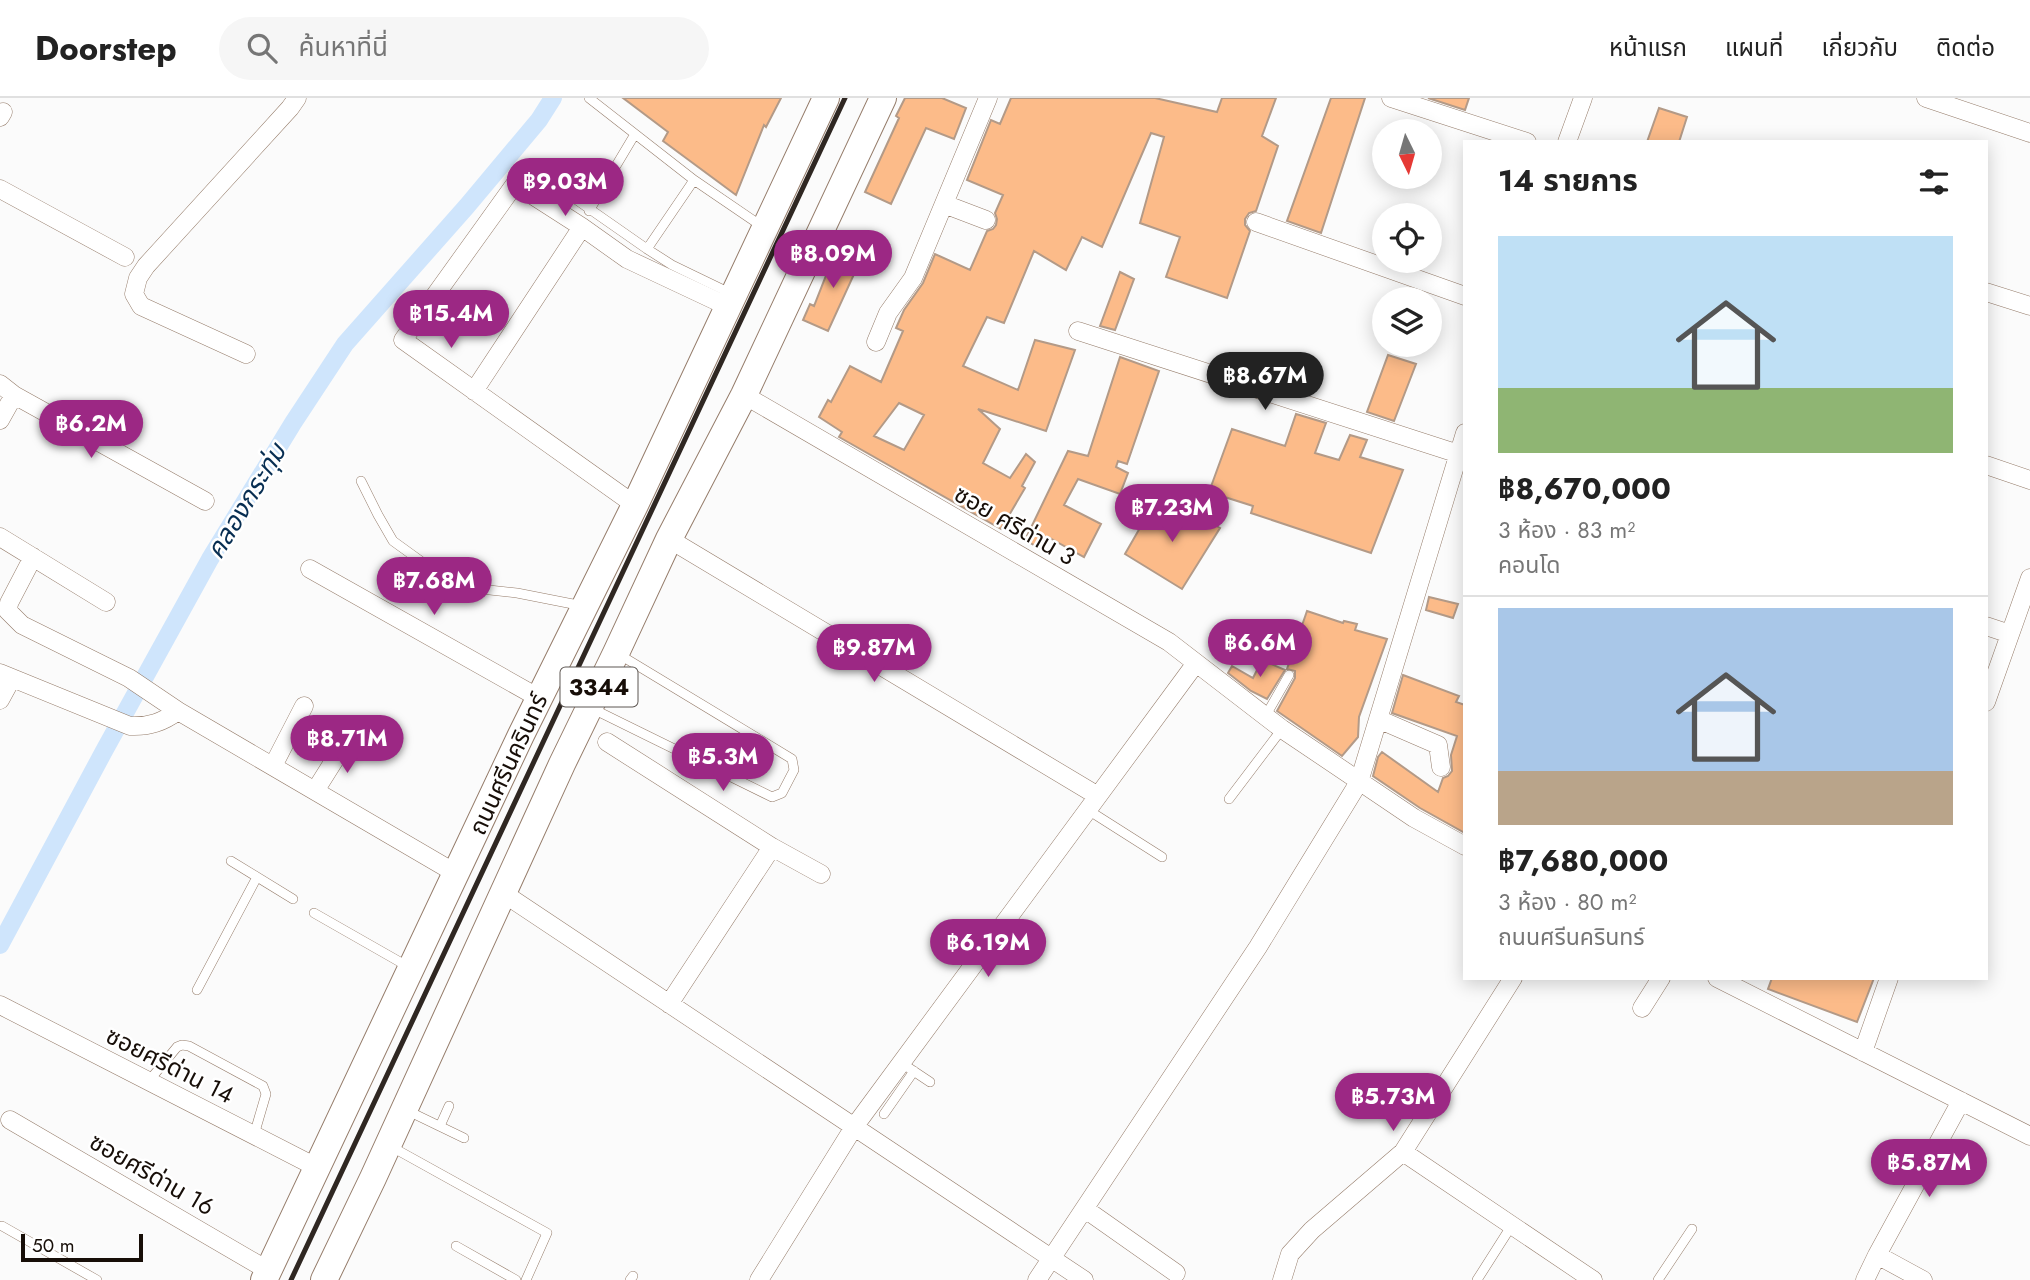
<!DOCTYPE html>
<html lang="th">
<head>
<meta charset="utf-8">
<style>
  body { margin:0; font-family:Jost,"Noto Sans Thai",sans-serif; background:#f6f6f6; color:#222; height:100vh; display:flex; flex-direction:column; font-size:26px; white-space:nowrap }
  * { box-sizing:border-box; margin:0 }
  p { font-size:23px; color:#767676 }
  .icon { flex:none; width:38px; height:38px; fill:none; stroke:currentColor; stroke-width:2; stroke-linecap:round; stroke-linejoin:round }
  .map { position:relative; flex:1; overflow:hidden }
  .details { position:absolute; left:1463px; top:42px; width:525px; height:840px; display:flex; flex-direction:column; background:#fff; border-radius:0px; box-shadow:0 4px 18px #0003 }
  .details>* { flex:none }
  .needle { width:46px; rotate:175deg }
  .buttons { position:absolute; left:1372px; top:21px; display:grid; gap:14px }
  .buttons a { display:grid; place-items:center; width:70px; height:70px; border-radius:50%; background:#fff; box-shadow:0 4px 18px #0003; font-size:35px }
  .scale { position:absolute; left:21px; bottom:18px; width:122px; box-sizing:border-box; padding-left:7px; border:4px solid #170e08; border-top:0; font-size:19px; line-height:24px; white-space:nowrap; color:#170e08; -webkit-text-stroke:5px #fff; paint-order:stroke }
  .price { position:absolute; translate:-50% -60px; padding:0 16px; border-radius:24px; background:#9c2884; color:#fff; font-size:23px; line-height:46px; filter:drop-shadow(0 2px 4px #0008) }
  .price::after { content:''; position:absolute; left:50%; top:42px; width:21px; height:16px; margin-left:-10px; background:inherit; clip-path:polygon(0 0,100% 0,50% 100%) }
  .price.selected { background:#222; color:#fff }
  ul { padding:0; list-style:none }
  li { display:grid; align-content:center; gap:14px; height:371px; padding:0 35px }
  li+li { border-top:2px solid #e0e0e0 }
  li span { display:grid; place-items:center; height:217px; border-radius:0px; color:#555 }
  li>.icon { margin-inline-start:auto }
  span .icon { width:126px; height:126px; fill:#fffc; stroke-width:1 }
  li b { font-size:30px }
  h2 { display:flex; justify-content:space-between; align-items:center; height:84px; padding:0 35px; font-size:30px }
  header { display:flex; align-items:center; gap:42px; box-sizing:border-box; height:98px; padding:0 35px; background:#fff; border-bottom:2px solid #e0e0e0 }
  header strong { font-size:33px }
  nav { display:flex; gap:38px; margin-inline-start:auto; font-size:24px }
  .search { width:490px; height:63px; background:#f6f6f6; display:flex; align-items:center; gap:18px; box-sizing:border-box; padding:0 24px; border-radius:38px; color:#767676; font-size:26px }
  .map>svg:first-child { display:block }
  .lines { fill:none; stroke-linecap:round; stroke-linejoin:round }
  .canal { stroke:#cfe5fc; stroke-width:18 }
  .building { fill:#fcbb89; stroke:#b39a87; stroke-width:2; fill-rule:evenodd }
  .lane-casing { stroke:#957c6a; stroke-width:10 }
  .street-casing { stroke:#957c6a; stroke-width:19 }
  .primary-casing { stroke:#957c6a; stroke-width:28 }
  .lane { stroke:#fff; stroke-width:9 }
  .street { stroke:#fff; stroke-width:18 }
  .primary { stroke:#fff; stroke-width:26 }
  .rail { stroke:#2f2722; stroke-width:5 }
  .labels { text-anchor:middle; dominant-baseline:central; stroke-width:5; stroke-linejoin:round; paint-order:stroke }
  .shield { fill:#fff; stroke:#5d5652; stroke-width:2 }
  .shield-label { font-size:23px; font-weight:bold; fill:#170e08 }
  .street-label { font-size:24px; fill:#170e08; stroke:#fff }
  .water-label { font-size:26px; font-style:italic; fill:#072e52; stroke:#fff }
</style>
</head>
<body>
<header>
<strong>Doorstep</strong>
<div class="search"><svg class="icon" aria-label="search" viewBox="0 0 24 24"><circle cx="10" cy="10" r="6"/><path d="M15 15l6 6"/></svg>ค้นหาที่นี่</div>
<nav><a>หน้าแรก</a><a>แผนที่</a><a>เกี่ยวกับ</a><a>ติดต่อ</a></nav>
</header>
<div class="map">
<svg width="2030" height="1182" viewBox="0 0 2030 1182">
  <rect width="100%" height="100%" fill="#fbfbfb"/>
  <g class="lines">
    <path class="canal" d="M 0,847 L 104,653 L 210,461 L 293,325 L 345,246 L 467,108 L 539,22 L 553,0"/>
  </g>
  <path class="building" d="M 623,0 L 781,0 L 766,29 L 764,27 L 736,97 L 663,43 L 668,34 Z
    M 905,0 L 942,0 L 966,10 L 954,41 L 926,30 L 891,106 L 865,94 L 899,20 L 896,18 Z
    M 1011,0 L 1155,0 L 1217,14 L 1222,0 L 1276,0 L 1262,38 L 1278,48 L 1256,113 L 1249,115 L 1245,121 L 1245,127 L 1250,133 L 1227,200 L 1166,179 L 1180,139 L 1140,125 L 1164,39 L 1151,35 L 1102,149 L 1082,139 L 1066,172 L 1034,153 L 1004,225 L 987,219 L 963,268 L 1018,292 L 1035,242 L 1075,252 L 1046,333 L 978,311 L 1000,331 L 983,365 L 1010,380 L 1026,356 L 1035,364 L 1022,388 L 1025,390 L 1001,431 L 839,339 L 842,334 L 819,319 L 828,302 L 831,304 L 850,268 L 881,284 L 903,233 L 896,230 L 904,212 L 923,185 L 935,156 L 970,172 L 987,133 L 993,131 L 996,127 L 997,121 L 995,115 L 1003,97 L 967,82 L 991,22 L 1000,26 ZM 899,305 L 924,317 L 904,352 L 874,338 Z
    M 1331,0 L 1365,0 L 1321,135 L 1287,123 Z
    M 1428,0 L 1469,0 L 1465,12 Z
    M 1659,10 L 1687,19 L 1679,44 L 1647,44 Z
    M 839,150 L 861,161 L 828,233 L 803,222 L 810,206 L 814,208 L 829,170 Z
    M 1120,174 L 1134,181 L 1115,232 L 1100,228 Z
    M 1388,257 L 1416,266 L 1394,323 L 1367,314 Z
    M 1120,259 L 1159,273 L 1127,366 L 1118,363 L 1116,369 L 1128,375 L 1120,396 L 1078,381 L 1064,407 L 1101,426 L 1084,459 L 1048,439 L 1041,451 L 1025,442 L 1068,353 L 1088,358 Z
    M 1296,316 L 1326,325 L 1315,355 L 1339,362 L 1350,337 L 1367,342 L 1360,359 L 1403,372 L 1371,455 L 1251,415 L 1253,408 L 1209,394 L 1232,331 L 1285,348 Z
    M 1152,409 L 1177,422 L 1185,410 L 1220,430 L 1182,491 L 1125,456 Z
    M 1429,499 L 1458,506 L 1453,520 L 1426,512 Z
    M 1307,513 L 1343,525 L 1344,523 L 1357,526 L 1355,532 L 1387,541 L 1359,619 L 1358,639 L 1342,658 L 1277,613 L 1295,580 L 1295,573 L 1287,571 Z
    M 1262,562 L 1285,572 L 1267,601 L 1251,593 L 1228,575 L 1232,568 L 1253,580 Z
    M 1403,577 L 1459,598 L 1456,604 L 1465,607 L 1465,735 L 1420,710 L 1373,678 L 1378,659 L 1382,654 L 1438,694 L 1443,680 L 1448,678 L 1452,673 L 1451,657 L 1457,638 L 1392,615 Z
    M 1772,880 L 1874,880 L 1857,924 L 1768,891 Z"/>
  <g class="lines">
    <g class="lane-casing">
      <path id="lane" d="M 589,0 L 694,82 L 763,129
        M 551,84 L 647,151 L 672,167 L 732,196
        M 589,113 L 635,36
        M 647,151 L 694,82
        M 361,383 L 378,417 L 393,443 L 440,477 L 462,489 L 517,495 L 583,508
        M 591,610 L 772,699 L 782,695 L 794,672 L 792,661 L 620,557
        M 1265,619 L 1289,577
        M 1229,701 L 1282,631
        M 1088,712 L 1162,759
        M 231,763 L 293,801
        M 314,815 L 407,868
        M 197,892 L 257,779
        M 909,970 L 930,984
        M 148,984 L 177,949 L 182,947 L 189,948 L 263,988 L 266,996 L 254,1037
        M 406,1012 L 464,1040
        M 884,1016 L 914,973
        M 440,1028 L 449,1008
        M 390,1048 L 547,1135 L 526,1182
        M 2,1128 L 97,1182
        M 456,1148 L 516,1182
        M 630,1182 L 633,1178
        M 1477,1182 L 1512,1127
        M 1658,1182 L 1692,1131"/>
    </g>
    <g class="street-casing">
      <path id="street" d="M 1391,0 L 1527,44
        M 1926,0 L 2030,35
        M 0,19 L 3,14
        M 1567,44 L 1583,0
        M 0,91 L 125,159
        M 944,106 L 986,122
        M 1256,124 L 1465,198
        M 582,129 L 515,86 L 403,242 L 635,407
        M 1986,194 L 2030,208
        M 1078,233 L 1465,358
        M 876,244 L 888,215 L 913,180 L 988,0
        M 246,256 L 141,208 L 134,196 L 138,180 L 146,168 L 290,10 L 297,0
        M 0,286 L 14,297 L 205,403
        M 474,293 L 582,129 L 627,161 L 727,208
        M 744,297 L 1169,544 L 1282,631 L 1414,720 L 1465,748
        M 0,322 L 14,297
        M 1986,367 L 2030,382
        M 0,439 L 106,504
        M 669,441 L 1098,698
        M 33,459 L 9,505 L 8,513 L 22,527 L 129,580 L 178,613
        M 310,471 L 539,600
        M 1986,528 L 2010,536
        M 0,575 L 130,628 C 149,629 163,624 178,613 L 457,776
        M 0,602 L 12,580
        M 1986,604 L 2030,480
        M 1378,621 L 1438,647 L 1441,669
        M 607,644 L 772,749 L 821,776
        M 273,668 L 304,608
        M 315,693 L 347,642
        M 503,795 L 1084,1182
        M 1717,880 L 2030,1038
        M 669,906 L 772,749
        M 0,907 L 318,1070
        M 1642,910 L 1661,880
        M 1863,954 L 1889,880
        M 10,1022 L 269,1173
        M 1403,1054 L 1593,1182
        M 1085,1111 L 1176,1175
        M 1877,1157 L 1923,1182
        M 759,1182 L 854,1029 L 1196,565
        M 1037,1182 L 1258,849 L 1359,684 L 1465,335
        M 1282,1182 L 1290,1156 L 1312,1132 L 1403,1054 L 1513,880
        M 1865,1182 L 1877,1157 L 1961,1003"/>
    </g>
    <g class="primary-casing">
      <path id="primary" d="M 264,1182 L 521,637 L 635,407 L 826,0
        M 324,1182 L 373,1080 L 562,666 L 616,555 L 669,441 L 744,297 L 883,0"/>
    </g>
    <use href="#lane" class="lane"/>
    <use href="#street" class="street"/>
    <use href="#primary" class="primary"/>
    <path class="rail" d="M 291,1182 L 845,0"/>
  </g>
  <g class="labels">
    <rect class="shield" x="560.5" y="569.5" width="77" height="39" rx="5"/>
    <g class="shield-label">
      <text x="599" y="589">3344</text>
    </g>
    <g class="street-label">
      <text transform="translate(1015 427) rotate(30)">ซอย ศรีด่าน 3</text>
      <text transform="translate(508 666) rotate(-65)">ถนนศรีนครินทร์</text>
      <text transform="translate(170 967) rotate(27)">ซอยศรีด่าน 14</text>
      <text transform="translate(152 1076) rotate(30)">ซอยศรีด่าน 16</text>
    </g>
    <g class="water-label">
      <text transform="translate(246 403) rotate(-59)">คลองกระทุ่ม</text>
    </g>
  </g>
</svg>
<div class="buttons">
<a><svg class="needle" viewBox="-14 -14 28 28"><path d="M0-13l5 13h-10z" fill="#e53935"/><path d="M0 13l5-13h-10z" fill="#767676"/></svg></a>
<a><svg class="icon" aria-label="locate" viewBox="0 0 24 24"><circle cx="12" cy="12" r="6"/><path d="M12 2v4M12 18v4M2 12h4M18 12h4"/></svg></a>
<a><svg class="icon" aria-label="layers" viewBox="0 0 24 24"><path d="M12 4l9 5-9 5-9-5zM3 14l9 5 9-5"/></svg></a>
</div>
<div class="scale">50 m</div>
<b class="price" style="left:565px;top:120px">฿9.03M</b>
<b class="price" style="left:833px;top:192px">฿8.09M</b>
<b class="price" style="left:451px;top:252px">฿15.4M</b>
<b class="price selected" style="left:1265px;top:314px">฿8.67M</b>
<b class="price" style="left:91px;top:362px">฿6.2M</b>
<b class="price" style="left:1172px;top:446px">฿7.23M</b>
<b class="price" style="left:434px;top:519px">฿7.68M</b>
<b class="price" style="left:1260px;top:581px">฿6.6M</b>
<b class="price" style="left:874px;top:586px">฿9.87M</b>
<b class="price" style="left:347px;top:677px">฿8.71M</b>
<b class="price" style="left:723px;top:695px">฿5.3M</b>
<b class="price" style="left:988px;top:881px">฿6.19M</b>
<b class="price" style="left:1393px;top:1035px">฿5.73M</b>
<b class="price" style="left:1929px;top:1101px">฿5.87M</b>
<section class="details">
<h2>14 รายการ<svg class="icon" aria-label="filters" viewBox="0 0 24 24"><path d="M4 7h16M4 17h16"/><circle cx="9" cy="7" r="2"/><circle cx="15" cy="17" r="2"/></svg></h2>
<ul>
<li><span style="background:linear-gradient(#bfe0f5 70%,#8fb573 0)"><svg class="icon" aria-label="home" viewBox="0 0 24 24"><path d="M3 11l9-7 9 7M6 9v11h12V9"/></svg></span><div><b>฿8,670,000</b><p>3 ห้อง · 83 m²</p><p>คอนโด</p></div></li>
<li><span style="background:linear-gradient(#a9c7e8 75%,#b9a48a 0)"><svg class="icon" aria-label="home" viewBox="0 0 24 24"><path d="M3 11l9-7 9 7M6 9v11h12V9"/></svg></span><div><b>฿7,680,000</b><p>3 ห้อง · 80 m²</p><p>ถนนศรีนครินทร์</p></div></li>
</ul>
</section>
</div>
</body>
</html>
